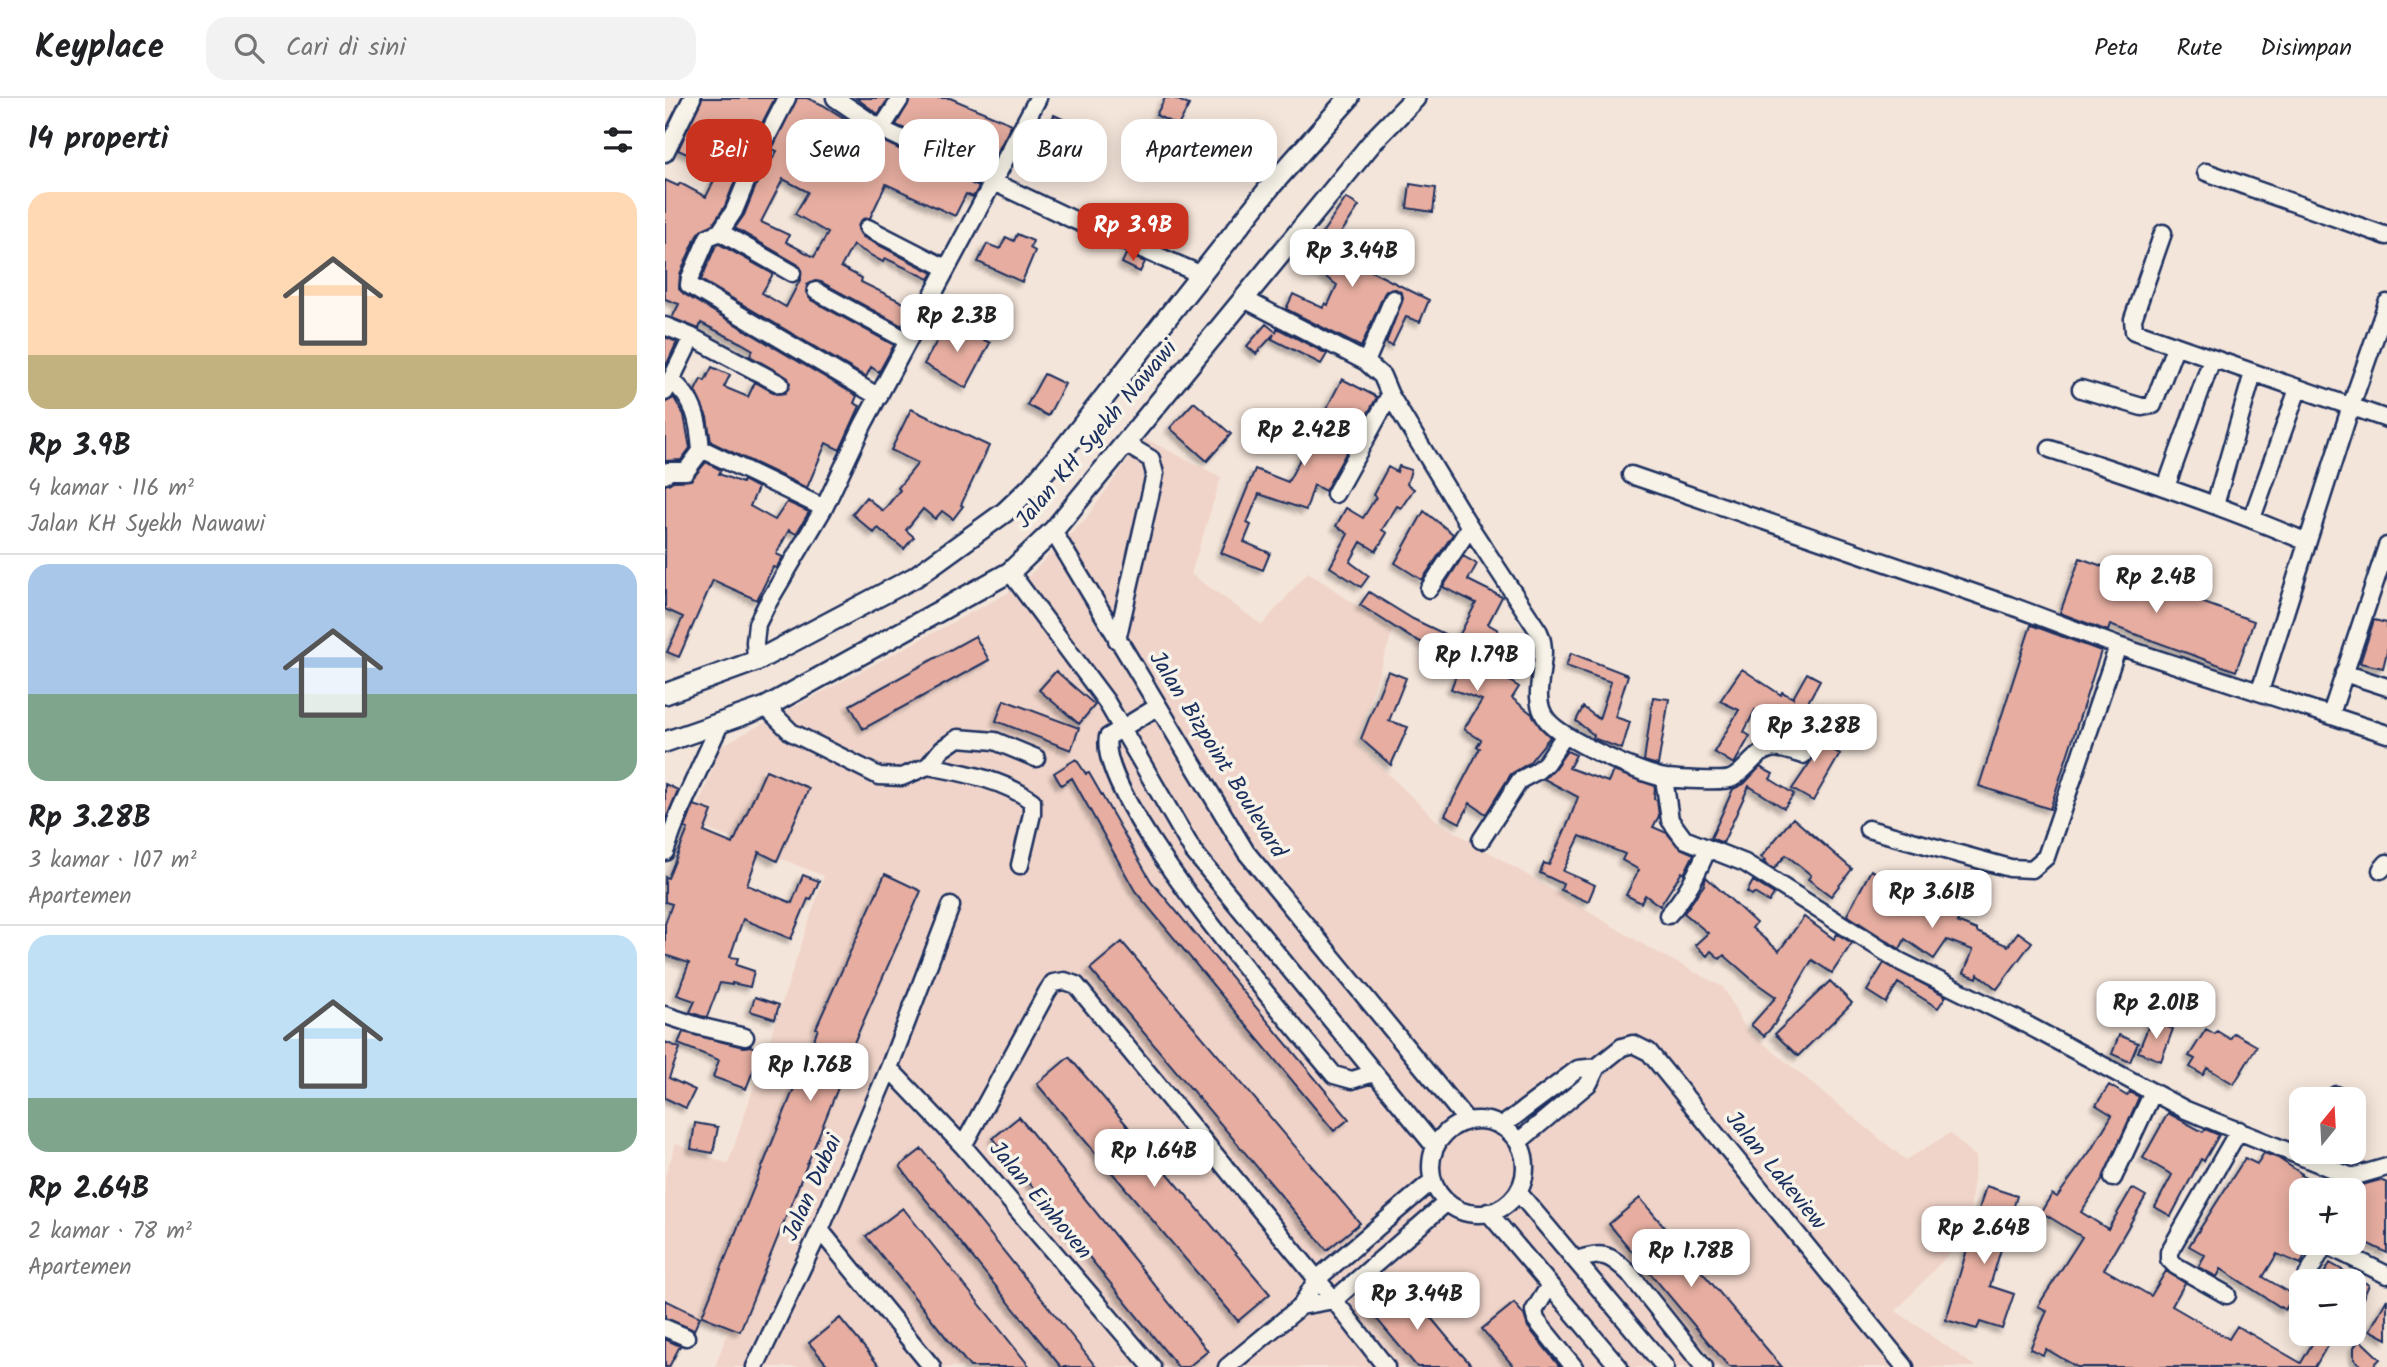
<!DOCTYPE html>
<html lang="id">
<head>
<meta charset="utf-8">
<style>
  body { margin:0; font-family:Kalam,sans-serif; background:#f2f2f2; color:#202124; height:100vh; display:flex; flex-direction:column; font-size:26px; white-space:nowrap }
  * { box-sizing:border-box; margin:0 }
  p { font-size:23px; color:#757577 }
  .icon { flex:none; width:38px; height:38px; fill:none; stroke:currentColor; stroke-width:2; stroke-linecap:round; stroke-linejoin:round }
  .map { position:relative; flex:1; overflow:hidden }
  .drawer { display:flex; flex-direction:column; background:#fff; width:665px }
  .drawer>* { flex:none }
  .top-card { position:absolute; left:21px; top:21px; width:665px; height:63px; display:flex; gap:14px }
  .needle { width:46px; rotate:18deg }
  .fabs { position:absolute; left:1624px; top:989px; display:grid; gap:14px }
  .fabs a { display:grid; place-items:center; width:77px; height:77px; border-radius:14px; background:#fff; box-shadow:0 4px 18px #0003; font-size:35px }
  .price { position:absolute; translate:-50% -60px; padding:0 16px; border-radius:14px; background:#fff; color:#222; font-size:23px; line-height:46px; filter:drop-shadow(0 2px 4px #0008) }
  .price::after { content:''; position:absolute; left:50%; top:42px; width:21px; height:16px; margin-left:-10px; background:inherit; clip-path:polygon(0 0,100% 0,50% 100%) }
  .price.active { background:#c8321e; color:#fff }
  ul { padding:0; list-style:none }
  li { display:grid; align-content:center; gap:14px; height:371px; padding:0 28px }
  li+li { border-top:2px solid #e0e0e0 }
  li span { display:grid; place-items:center; height:217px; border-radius:21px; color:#555 }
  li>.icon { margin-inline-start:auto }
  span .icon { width:126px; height:126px; fill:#fffc; stroke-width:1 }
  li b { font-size:30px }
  h2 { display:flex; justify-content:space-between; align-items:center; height:84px; padding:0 28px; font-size:30px }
  .chip { padding:0 24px; border-radius:21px; background:#fff; box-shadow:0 4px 18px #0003; font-size:24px; line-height:63px }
  .chip.active { background:#c8321e; color:#fff }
  header { display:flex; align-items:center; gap:42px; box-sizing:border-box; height:98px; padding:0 35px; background:#fff; border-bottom:2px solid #e0e0e0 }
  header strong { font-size:33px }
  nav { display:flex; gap:38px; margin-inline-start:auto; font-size:24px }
  .search { width:490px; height:63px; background:#f2f2f2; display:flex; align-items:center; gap:18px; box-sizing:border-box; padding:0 24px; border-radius:21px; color:#757577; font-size:26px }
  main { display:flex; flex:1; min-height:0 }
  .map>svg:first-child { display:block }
  .built { fill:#f0d4c9 }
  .building { fill:#e6ada0; stroke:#1b2f5e; stroke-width:2; fill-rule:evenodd; filter:url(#shadow) }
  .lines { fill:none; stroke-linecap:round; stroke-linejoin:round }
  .minor-casing { stroke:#1b2f5e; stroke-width:21 }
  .major-casing { stroke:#1b2f5e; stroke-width:24 }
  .minor { stroke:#f7f3e8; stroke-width:16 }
  .major { stroke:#f7f3e8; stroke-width:19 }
  .labels { text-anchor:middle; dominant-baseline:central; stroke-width:7; stroke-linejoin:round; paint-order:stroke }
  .street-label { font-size:23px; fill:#1b2f5e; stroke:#f7f3e8 }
</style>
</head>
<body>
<header>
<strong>Keyplace</strong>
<div class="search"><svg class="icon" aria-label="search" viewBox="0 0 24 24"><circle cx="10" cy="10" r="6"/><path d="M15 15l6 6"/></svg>Cari di sini</div>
<nav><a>Peta</a><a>Rute</a><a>Disimpan</a></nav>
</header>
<main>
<section class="drawer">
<h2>14 properti<svg class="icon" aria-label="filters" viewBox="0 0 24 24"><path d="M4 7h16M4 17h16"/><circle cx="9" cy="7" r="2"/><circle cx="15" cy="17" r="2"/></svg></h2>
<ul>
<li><span style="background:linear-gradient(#ffd9b3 75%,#c2b280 0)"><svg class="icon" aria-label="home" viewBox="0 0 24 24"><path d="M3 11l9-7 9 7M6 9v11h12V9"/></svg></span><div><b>Rp 3.9B</b><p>4 kamar · 116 m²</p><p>Jalan KH Syekh Nawawi</p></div></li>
<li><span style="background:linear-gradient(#a9c7e8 60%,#7fa58c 0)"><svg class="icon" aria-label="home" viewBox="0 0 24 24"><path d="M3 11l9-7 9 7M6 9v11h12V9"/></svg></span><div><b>Rp 3.28B</b><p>3 kamar · 107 m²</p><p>Apartemen</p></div></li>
<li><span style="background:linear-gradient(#bfe0f5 75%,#7fa58c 0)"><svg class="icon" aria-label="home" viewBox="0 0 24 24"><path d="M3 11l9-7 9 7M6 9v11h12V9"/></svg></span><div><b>Rp 2.64B</b><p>2 kamar · 78 m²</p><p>Apartemen</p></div></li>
</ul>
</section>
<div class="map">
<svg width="1722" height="1269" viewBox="0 0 1722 1269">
  <defs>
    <filter id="shadow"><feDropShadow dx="-4" dy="4" stdDeviation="2" flood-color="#0004"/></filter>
  </defs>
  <rect width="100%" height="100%" fill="#f4e5da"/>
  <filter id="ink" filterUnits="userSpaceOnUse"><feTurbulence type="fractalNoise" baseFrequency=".0143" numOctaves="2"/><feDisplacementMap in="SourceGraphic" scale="14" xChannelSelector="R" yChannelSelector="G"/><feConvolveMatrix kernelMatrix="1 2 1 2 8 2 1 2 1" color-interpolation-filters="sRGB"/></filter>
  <g filter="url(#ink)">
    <path class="built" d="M 479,340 L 556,379 L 526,476 L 597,527 L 643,474 L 728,532 L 691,645 L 772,723 L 986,851 L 1058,889 L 1081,931 L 1241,1062 L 1285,1035 L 1311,1059 L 1303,1135 L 1231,1213 L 1311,1269 L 50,1269 L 63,1233 L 0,1203 L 0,1078 L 11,1046 L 63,1066 L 159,778 L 27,725 L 56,648 L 350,491 L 419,423 Z"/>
    <path class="building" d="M 37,0 L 110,0 L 89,41 L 77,35 L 69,50 L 42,36 L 31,60 L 13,52 Z
      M 132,0 L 142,0 L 158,7 L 211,40 L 314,89 L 308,99 L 301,96 L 290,118 L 221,86 L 205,120 L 198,121 L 194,125 L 193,131 L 198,139 L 268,175 L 264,181 L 220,160 L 218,164 L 188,147 L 176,169 L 197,180 L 196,184 L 247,209 L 237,228 L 156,184 L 150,183 L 142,187 L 141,194 L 146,202 L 229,247 L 214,274 L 206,269 L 201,279 L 36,182 L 51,147 L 54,146 L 108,176 L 97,195 L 121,209 L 136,180 L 136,170 L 132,166 L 70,130 L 79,117 L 94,80 L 96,81 L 112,53 L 107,51 ZM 118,81 L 143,94 L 130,116 L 163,135 L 149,159 L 121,144 L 124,137 L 96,124 Z
      M 191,0 L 224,0 L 213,16 Z
      M 246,0 L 285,0 L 347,26 L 324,70 L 316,67 L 322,54 L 288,37 L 282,50 L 231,27 Z
      M 500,0 L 509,0 L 524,7 L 513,28 L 491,17 Z
      M 389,17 L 409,26 L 403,40 L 382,32 Z
      M 59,62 L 75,70 L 60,108 L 48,126 L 33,135 L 15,176 L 14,191 L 19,196 L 192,298 L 189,305 L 195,308 L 175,352 L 161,345 L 142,390 L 46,344 L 42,319 L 30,293 L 36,281 L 40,283 L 47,269 L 65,277 L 59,289 L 83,299 L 90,284 L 111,296 L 120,295 L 125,286 L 123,280 L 85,258 L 88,252 L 76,245 L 36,225 L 34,231 L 7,220 L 14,206 L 0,201 L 0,82 L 13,88 L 15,85 L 41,99 Z
      M 745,86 L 771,90 L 768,114 L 742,110 Z
      M 681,100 L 694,108 L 666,150 L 702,164 L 700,170 L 764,202 L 755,224 L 741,219 L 727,248 L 721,245 L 738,200 L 737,195 L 731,191 L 722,192 L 719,196 L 696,249 L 621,211 L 628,196 L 658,210 L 660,205 L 663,207 L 672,187 L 638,163 Z
      M 352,136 L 368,143 L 365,150 L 370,153 L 357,184 L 313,164 L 322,146 L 335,151 L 341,139 L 349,143 Z
      M 461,156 L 480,164 L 475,174 L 457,165 Z
      M 283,223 L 325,245 L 301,290 L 259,266 Z
      M 601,226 L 611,234 L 612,230 L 662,256 L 656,266 L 607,241 L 609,236 L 591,256 L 582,248 Z
      M 0,239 L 12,244 L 0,270 Z
      M 379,276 L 400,286 L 383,318 L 362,307 Z
      M 677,281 L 712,299 L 660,393 L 649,387 L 641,412 L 594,396 L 582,425 L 586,427 L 579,444 L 605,455 L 598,472 L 556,455 L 590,371 L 623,384 Z
      M 9,300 L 19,317 L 25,350 L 16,362 L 0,363 L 0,304 Z
      M 529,304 L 566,336 L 542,363 L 505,330 Z
      M 246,311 L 324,348 L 296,407 L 298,408 L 288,421 L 277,413 L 270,421 L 258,411 L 241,432 L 249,439 L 239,451 L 213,430 L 209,435 L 187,416 L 201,399 L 218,413 L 235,392 L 233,390 L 253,365 L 226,352 Z
      M 41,364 L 56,372 L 54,376 L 77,385 L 78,382 L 93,390 L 85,408 L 110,422 L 122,404 L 144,414 L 131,436 L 124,432 L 111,456 L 118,459 L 111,470 L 108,469 L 92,502 L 48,482 L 14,559 L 2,554 L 18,519 L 0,511 L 0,387 L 8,383 L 26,382 Z
      M 734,368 L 746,372 L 742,386 L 749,391 L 736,410 L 732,408 L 717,432 L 722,435 L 711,453 L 696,444 L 685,464 L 704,478 L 696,489 L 665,469 L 683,436 L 671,428 L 681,410 L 698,420 L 711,399 L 708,397 L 723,369 L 732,374 Z
      M 759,413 L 788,436 L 757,482 L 730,465 Z
      M 798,458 L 812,466 L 803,482 L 837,499 L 823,526 L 833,532 L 821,557 L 828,560 L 824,570 L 854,589 L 847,600 L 867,616 L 875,629 L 885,639 L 864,665 L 846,676 L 821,716 L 805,705 L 795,725 L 780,717 L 815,650 L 812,649 L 816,642 L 799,631 L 817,602 L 786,591 L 796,564 L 790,562 L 790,560 L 745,539 L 695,507 L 704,494 L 748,521 L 792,542 L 811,505 L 778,489 Z
      M 1415,460 L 1589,523 L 1571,573 L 1445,527 L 1443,533 L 1395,515 Z
      M 1709,522 L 1722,525 L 1722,554 L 1718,570 L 1695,565 Z
      M 1366,527 L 1436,553 L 1385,711 L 1314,688 Z
      M 310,538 L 324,562 L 198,631 L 185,607 Z
      M 906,555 L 963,577 L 950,619 L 965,624 L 957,651 L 928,640 L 929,637 L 911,623 L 918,609 L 934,621 L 946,584 L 901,568 Z
      M 1077,571 L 1116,597 L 1117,594 L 1128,600 L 1142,575 L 1155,582 L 1127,634 L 1090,612 L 1079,634 L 1085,638 L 1069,666 L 1049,654 L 1074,612 L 1055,603 Z
      M 391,573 L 430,607 L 414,626 L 374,592 Z
      M 723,573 L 741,580 L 724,623 L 743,629 L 726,667 L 696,641 Z
      M 988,599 L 1004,601 L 993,667 L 979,663 Z
      M 339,602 L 414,630 L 406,652 L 331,623 Z
      M 1137,627 L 1156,637 L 1152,643 L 1175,656 L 1148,703 L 1127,691 L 1148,660 L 1145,649 L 1128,643 Z
      M 902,653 L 911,657 L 904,670 L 943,684 L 948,673 L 990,688 L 989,701 L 992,702 L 994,718 L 988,729 L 1002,735 L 1015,750 L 1029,756 L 1019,776 L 1017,774 L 995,808 L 980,797 L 976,805 L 961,797 L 974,772 L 957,762 L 960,756 L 915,738 L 898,773 L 930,787 L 923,804 L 896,792 L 898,786 L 875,775 L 879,765 L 884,767 L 904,723 L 913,699 L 879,681 L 889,671 Z
      M 411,661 L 421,676 L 424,675 L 486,783 L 684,1021 L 669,1033 L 470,793 L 407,680 L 396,687 L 389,675 Z
      M 1095,669 L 1108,676 L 1105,681 L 1129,696 L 1119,710 L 1084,688 L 1058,745 L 1046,740 L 1068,691 L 1079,686 Z
      M 101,672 L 144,690 L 112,763 L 94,754 L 82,787 L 127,805 L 138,777 L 154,783 L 146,802 L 143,801 L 126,841 L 78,821 L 65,859 L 73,860 L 71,867 L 89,873 L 85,889 L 67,885 L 67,887 L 55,885 L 42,919 L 36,918 L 25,914 L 30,903 L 12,897 L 24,865 L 0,857 L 0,826 L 7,806 L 0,804 L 0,779 L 3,780 L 23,731 L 20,730 L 29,707 L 47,713 L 39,734 L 68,746 Z
      M 0,686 L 13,692 L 1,721 L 0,721 Z
      M 1128,720 L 1187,771 L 1166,798 L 1143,781 L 1146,777 L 1121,757 L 1109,771 L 1098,764 L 1100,762 L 1096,759 Z
      M 1206,772 L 1244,795 L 1239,804 L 1263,817 L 1268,808 L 1294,821 L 1292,824 L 1312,832 L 1312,834 L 1343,848 L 1353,834 L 1367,844 L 1332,891 L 1313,876 L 1312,880 L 1299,875 L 1308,852 L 1282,842 L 1269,861 L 1240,841 L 1235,851 L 1182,817 Z
      M 220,776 L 256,793 L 187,949 L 189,950 L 75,1233 L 37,1218 L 153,931 L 151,930 Z
      M 1041,779 L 1091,825 L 1087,830 L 1114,853 L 1139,819 L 1169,841 L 1172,836 L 1187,845 L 1167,875 L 1147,862 L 1109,927 L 1099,938 L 1086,927 L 1111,899 L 1091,885 L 1059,857 L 1055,861 L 1046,853 L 1042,858 L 1030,847 L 1043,835 L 1019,815 L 1039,787 Z
      M 1088,783 L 1109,796 L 1104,804 L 1089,795 L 1087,797 L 1082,794 Z
      M 457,844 L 695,1125 L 662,1152 L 425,871 Z
      M 1219,865 L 1281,898 L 1273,910 L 1233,885 L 1221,905 L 1202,893 Z
      M 1165,883 L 1187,905 L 1133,958 L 1110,936 Z
      M 90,899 L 114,907 L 110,921 L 85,913 Z
      M 1486,922 L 1508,931 L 1496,963 L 1473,954 Z
      M 1541,931 L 1550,936 L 1552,933 L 1565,941 L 1569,935 L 1592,948 L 1569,986 L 1542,970 L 1538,977 L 1525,969 L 1530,961 L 1524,958 Z
      M 18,934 L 78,949 L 85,948 L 96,952 L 81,991 L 48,979 L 54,962 L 13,946 Z
      M 1454,937 L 1473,945 L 1465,964 L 1447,956 Z
      M 0,944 L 15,950 L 4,980 L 30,992 L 21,1010 L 0,1000 Z
      M 404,959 L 605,1196 L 573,1223 L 372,986 Z
      M 1444,987 L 1462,998 L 1465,994 L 1474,999 L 1438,1081 L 1416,1114 L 1443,1131 L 1467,1090 L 1481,1098 L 1439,1171 L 1486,1198 L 1501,1173 L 1520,1185 L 1507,1208 L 1564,1241 L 1572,1228 L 1636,1265 L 1653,1236 L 1657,1236 L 1666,1241 L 1650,1269 L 1412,1269 L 1381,1251 L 1378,1257 L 1365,1251 L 1382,1213 L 1373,1208 L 1417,1139 L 1376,1114 L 1387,1096 L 1392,1099 L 1426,1052 L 1447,1017 L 1431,1007 Z
      M 1503,1015 L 1538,1034 L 1540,1031 L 1554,1037 L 1539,1063 L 1536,1061 L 1506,1118 L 1490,1109 L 1507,1077 L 1478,1060 Z
      M 354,1019 L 543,1253 L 523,1269 L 513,1269 L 328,1040 Z
      M 30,1025 L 53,1029 L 48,1055 L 26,1051 Z
      M 257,1051 L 409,1241 L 431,1269 L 396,1269 L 245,1082 L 235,1068 Z
      M 1599,1055 L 1613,1060 L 1637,1076 L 1636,1077 L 1664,1092 L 1636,1092 L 1636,1144 L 1645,1144 L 1636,1166 L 1612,1156 L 1598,1179 L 1629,1197 L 1620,1212 L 1556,1171 L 1552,1179 L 1533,1169 L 1540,1157 L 1524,1148 L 1580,1060 L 1592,1066 Z
      M 1715,1082 L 1722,1085 L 1722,1155 L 1689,1139 L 1689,1097 L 1692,1099 L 1697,1087 Z
      M 1321,1088 L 1352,1098 L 1325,1188 L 1349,1196 L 1337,1231 L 1315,1224 L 1312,1231 L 1281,1222 Z
      M 975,1100 L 1117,1269 L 1064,1269 L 944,1126 Z
      M 238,1110 L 281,1164 L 365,1269 L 305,1269 L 280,1238 L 201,1138 Z
      M 1665,1165 L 1704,1187 L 1689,1219 L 1689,1183 L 1655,1183 Z
      M 738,1186 L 791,1250 L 808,1269 L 752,1269 L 705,1213 Z
      M 1722,1201 L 1722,1241 L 1705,1232 Z
      M 0,1202 L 35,1219 L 29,1232 L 0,1220 Z
      M 849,1205 L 859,1217 L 863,1229 L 895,1269 L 849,1269 L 817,1231 Z
      M 175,1220 L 203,1254 L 215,1269 L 164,1269 L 144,1245 Z
      M 0,1241 L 15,1248 L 4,1269 L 0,1269 Z
      M 1695,1242 L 1715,1261 L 1707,1269 L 1697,1269 L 1689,1261 L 1689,1249 Z"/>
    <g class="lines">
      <g class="minor-casing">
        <path id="minor" d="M 122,0 L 91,60 L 69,113 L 55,134 L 43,139 L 25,180 L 24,187 L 214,299
          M 170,0 L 216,31 L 409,122 L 535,176
          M 216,31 L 236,0
          M 0,55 L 27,0
          M 1541,74 L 1722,138
          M 203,130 L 281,170
          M 55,134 L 127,175
          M 1498,135 L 1468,221 L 1469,233 L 1722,321
          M 151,193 L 243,243
          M 579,201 L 701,264 L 717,278 L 725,297 L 805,429 L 874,534 C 887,562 862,596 882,622 C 897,641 977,677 1001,680 C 1012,681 1056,684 1065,681 C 1072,679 1077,673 1082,668 C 1103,645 1110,648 1138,657
          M 0,228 L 27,239 L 115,286
          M 701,264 L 728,201
          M 6,282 C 30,302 34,322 36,353
          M 1416,291 L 1477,309 L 1488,307 L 1510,249
          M 0,294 L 27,239
          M 1385,351 C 1472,379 1558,408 1642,444
          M 0,377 L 3,373 L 21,373 L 36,353 L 41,353 L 159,410
          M 966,377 L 1344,507 L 1453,548 L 1722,636
          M 1501,389 L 1547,261
          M 670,396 L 725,297
          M 1550,407 L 1588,275
          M 1587,420 L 1633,291
          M 388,433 L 581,754 L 802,1023
          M 345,474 L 441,603 L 528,753 L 770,1049
          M 764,491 L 805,429
          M 452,542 L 490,376 L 486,361 L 459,345
          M 91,563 L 90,544 L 92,526 L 101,508 L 159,410 L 198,327 L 373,0
          M 1679,575 L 1722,589
          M 1595,593 L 1686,308 L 1722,205
          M 101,609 L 126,634 L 214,678 L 237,679 L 263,668 L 277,651 L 293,640 L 330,643 L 371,660
          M 492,609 L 443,639 C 430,701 624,922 669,977 L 687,982 L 709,975
          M 1666,616 L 1722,448
          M 263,668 C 299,675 337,681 367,703 L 367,716 L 355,767
          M 999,680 L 1005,722 L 1019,741 L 1080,765 L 1236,864 L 1353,922 L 1521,1012 L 1687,1079 L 1722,1069
          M 1203,731 L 1345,770 L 1367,771 L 1381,759 L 1453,548
          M 816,742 L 855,682 L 872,673 L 881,665 L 900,637
          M 0,754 L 14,715 L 55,626
          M 1716,772 L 1722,765
          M 1003,817 C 1021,798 1032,776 1042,752
          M 0,917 L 33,928 L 80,939
          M 224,970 L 298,1048 L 487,1269
          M 1669,1001 L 1671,997
          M766 1069a47 47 0 1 1 94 0a47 47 0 1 1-94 0Z
          M 837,1028 L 913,971 L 932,969
          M 853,1044 L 924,985 L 932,969 L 957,949 L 968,946 L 984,954 L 1240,1269
          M 298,1048 L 382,894 L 388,885 L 400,883 L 411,887 L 669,1202 L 721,1269
          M 1448,1080 L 1488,994
          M 853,1094 L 1000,1269
          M 823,1114 L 954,1269
          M 155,1132 L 267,1269
          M 1660,1144 L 1660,1146 L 1722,1177
          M 911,1162 C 938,1154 943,1155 964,1175 L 1039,1269
          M 1642,1178 L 1660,1146
          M 885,1187 L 869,1213 L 871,1222 L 909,1269
          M 1562,1197 L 1511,1168 L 1504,1161 L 1504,1154 L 1574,1032
          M 636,1208 L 669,1202 L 782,1104
          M 0,1230 L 21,1239
          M 90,1269 L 155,1132 L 224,970 L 286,808
          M 562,1269 L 636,1208 L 652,1181 L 768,1082"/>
      </g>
      <g class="major-casing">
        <path id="major" d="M 0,596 L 91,563 L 250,479 L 340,414 L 366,389 L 397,353 L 605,89 L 684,0
          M 0,644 L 101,609 L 345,474 L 388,433 L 710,41 L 750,0"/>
      </g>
      <use href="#minor" class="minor"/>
      <use href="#major" class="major"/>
    </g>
  </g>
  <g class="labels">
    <g class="street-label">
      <text transform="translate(432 337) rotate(-50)">Jalan KH Syekh Nawawi</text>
      <text transform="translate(552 657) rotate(58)">Jalan Bizpoint Boulevard</text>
      <text transform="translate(1110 1073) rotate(51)">Jalan Lakeview</text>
      <text transform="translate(148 1090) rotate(-66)">Jalan Dubai</text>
      <text transform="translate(375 1103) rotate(50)">Jalan Einhoven</text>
    </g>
  </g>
</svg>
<div class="fabs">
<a><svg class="needle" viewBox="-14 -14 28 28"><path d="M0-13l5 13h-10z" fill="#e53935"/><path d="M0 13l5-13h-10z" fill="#757577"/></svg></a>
<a>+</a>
<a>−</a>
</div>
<b class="price active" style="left:468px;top:165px">Rp 3.9B</b>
<b class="price" style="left:687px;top:191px">Rp 3.44B</b>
<b class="price" style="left:292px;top:256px">Rp 2.3B</b>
<b class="price" style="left:639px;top:370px">Rp 2.42B</b>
<b class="price" style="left:1491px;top:517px">Rp 2.4B</b>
<b class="price" style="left:812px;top:595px">Rp 1.79B</b>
<b class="price" style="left:1149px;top:666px">Rp 3.28B</b>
<b class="price" style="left:1267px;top:832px">Rp 3.61B</b>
<b class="price" style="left:1491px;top:943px">Rp 2.01B</b>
<b class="price" style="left:145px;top:1005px">Rp 1.76B</b>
<b class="price" style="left:489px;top:1091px">Rp 1.64B</b>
<b class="price" style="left:1319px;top:1168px">Rp 2.64B</b>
<b class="price" style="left:1026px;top:1191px">Rp 1.78B</b>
<b class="price" style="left:752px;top:1234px">Rp 3.44B</b>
<div class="top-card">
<a class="chip active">Beli</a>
<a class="chip">Sewa</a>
<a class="chip">Filter</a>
<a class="chip">Baru</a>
<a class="chip">Apartemen</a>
</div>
</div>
</main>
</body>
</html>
